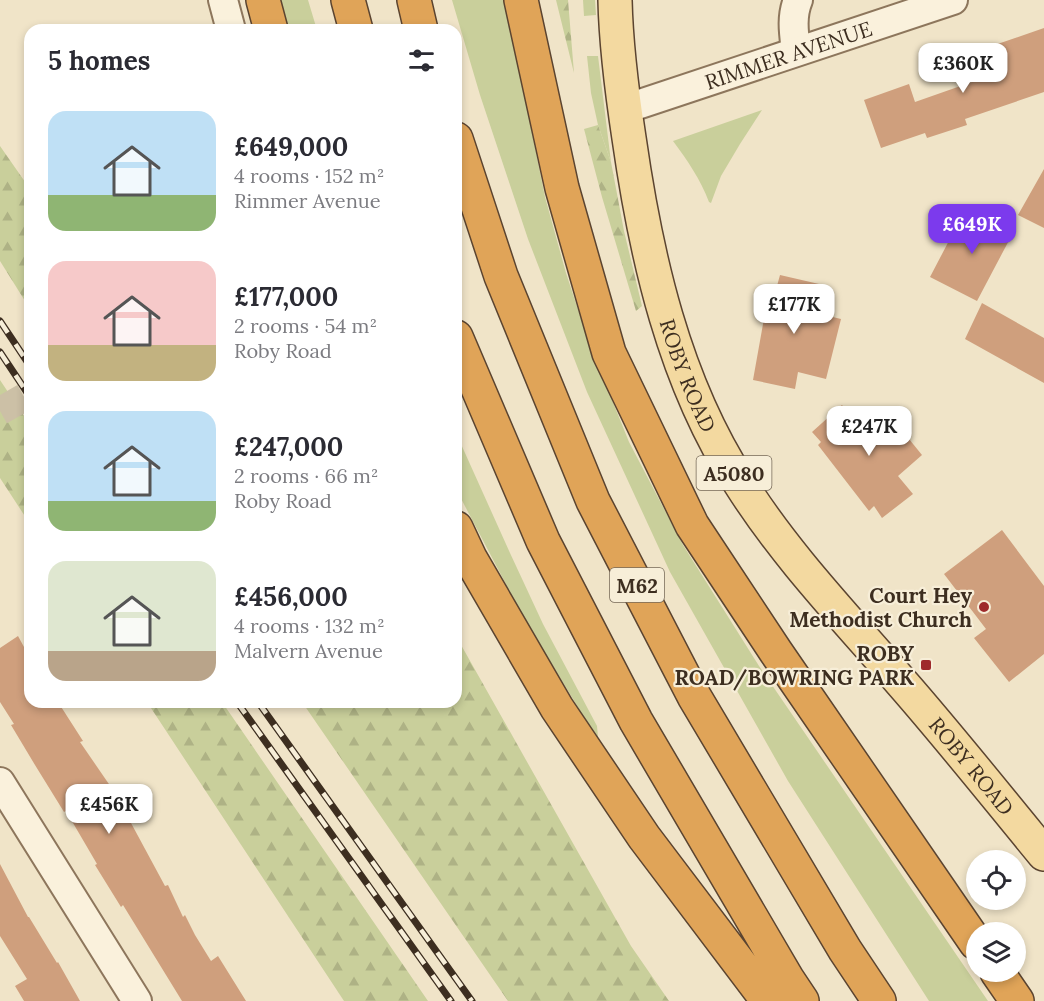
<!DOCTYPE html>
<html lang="en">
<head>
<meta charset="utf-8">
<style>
  body { margin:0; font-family:Lora,serif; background:#f2f2f3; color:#2b2b33; height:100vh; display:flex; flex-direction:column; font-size:22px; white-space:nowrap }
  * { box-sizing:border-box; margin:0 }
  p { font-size:20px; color:#7c7c81 }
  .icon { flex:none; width:33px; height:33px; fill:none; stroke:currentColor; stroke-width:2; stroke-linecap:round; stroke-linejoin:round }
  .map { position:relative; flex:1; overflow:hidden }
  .drawer { position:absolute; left:24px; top:24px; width:438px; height:684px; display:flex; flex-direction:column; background:#fff; border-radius:18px; box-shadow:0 3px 9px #0003 }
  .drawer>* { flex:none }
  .fabs { position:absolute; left:966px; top:850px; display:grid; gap:12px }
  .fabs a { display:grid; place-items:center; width:60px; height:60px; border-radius:50%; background:#fff; box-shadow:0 3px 9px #0003; font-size:30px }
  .price { position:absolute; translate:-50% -51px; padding:0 14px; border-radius:12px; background:#fff; color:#222; font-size:20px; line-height:39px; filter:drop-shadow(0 2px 3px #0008) }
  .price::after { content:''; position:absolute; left:50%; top:36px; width:18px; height:14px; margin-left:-9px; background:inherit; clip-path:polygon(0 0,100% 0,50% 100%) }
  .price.current { background:#7c3aed; color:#fff }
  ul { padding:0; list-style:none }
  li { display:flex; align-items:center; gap:18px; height:150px; padding:0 24px }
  li span { display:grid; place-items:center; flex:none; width:168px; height:120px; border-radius:18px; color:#555 }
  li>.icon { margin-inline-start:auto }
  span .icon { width:72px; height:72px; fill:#fffc; stroke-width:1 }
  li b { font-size:26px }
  h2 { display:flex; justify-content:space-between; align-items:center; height:72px; padding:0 24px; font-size:26px }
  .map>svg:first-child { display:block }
  .grass { fill:#c9cf9b }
  .forest { fill:url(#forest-firs) }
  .building { fill:#cf9f7d }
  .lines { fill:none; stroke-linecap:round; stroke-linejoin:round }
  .street-tunnel { stroke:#ccc0a6; stroke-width:28; stroke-dasharray:28 14; stroke-linecap:butt }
  .street-casing { stroke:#8d765c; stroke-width:32 }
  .primary-casing { stroke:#5b4430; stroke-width:36 }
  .highway-casing { stroke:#5b4430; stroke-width:36 }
  .street { stroke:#faf1dc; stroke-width:28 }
  .primary { stroke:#f3d9a0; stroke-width:33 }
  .highway { stroke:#e0a458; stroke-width:33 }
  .rail-casing { stroke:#3d2e20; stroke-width:7 }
  .rail { stroke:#f7eed8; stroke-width:4.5; stroke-dasharray:14; stroke-linecap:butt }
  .poi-dot { fill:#9e2a2b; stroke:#f7eed8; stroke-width:2 }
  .labels { text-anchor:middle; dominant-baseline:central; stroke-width:4.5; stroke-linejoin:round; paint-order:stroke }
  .shield { fill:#f7eed8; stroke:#756857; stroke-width:1.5 }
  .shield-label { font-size:20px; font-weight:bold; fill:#3d2e20 }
  .street-label { font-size:21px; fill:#3d2e20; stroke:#f7eed8 }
  .poi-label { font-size:21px; font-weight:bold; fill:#3d2e20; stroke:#f7eed8; text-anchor:end }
</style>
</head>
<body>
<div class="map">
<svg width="1044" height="1001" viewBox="0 0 1044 1001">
  <defs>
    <pattern id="forest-firs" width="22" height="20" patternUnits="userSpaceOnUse" patternTransform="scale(1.5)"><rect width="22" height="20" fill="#c9cf9b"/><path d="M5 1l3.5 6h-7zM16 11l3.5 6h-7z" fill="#aeb285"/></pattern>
  </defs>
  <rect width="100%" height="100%" fill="#f0e4c8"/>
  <path class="grass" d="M 280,0 L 308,0 L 317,30 L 288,30 Z
    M 452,0 L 508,0 L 515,48 L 545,197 L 566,273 L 588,340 L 629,442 L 683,545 L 759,666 L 988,1001 L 929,1001 L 788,781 L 670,572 L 587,392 L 528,239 L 480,95 Z
    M 583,0 L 595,0 L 596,15 L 584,16 Z
    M 587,56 L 598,56 L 611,162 L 598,125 L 591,93 Z
    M 762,110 L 740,144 L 721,176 L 711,203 L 709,202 C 700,179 688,161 673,141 Z
    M 456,433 L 510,553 L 543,624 L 597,726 L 598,737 L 582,714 L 522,615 L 456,489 Z"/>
  <path class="forest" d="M 556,0 L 568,0 L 574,73 Z
    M 598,125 L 611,162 L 624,231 L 642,306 L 636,311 L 602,197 L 584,129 Z
    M 0,146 L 30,189 L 30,309 L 0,261 Z
    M 0,380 L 30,425 L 30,524 L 0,478 Z
    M 456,636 L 631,946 L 669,1001 L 508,1001 L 302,702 L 456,702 Z
    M 147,702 L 222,702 L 428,1001 L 344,1001 Z"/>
  <path class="building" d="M 1044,28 L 1044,92 L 965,119 L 967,125 L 927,138 L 925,133 L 881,148 L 864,100 L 909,84 L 915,102 L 989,76 L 980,50 Z
    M 1044,169 L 1044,228 L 1018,215 Z
    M 964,212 L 987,224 L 993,215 L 1015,229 L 977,301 L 930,277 Z
    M 780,275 L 819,284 L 812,312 L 841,319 L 826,379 L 798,372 L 795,389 L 753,380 L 770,285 L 777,286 Z
    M 982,303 L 1044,338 L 1044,383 L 965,339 Z
    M 842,405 L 856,424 L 883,407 L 922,455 L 898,476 L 913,494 L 882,518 L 874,506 L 869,511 L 818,445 L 821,442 L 812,432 Z
    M 1002,530 L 1044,586 L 1044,654 L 1009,682 L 974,638 L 986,629 L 944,574 Z
    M 18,636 L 30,658 L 30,702 L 58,702 L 83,741 L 80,742 L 113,790 L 117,788 L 128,808 L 124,810 L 165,886 L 168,885 L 183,917 L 185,915 L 195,935 L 211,961 L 218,956 L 246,1001 L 182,1001 L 123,905 L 121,907 L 95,865 L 97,864 L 66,811 L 64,812 L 35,765 L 11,725 L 14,724 L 0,702 L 0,648 Z
    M 0,864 L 28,917 L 29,917 L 57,963 L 58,962 L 80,1001 L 24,1001 L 15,986 L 27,979 L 0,936 Z"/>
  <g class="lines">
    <path class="street-tunnel" d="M 0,411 L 30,394"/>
    <g class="street-casing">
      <g id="street">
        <path d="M 223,0 L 231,30"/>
        <path d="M 796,51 C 794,34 791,17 798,0"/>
        <path id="s1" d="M 625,109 L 953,0"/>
        <path d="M 0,782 L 137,1001"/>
      </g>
    </g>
    <g class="primary-casing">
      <g id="primary">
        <path id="s2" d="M 615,0 C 616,46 622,92 629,138 C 646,257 674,381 740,483 C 786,556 846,618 902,683 C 951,739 997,797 1044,854"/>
      </g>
    </g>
    <g class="highway-casing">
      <path id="highway" d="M 263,0 L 271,30
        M 348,0 L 356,30
        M 414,0 L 421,30
        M 521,0 L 562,188 L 609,353 L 692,525 L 776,652 L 976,943
        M 456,139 L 501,276 L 593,501 L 694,696 L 845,950 L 879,1001
        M 456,337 L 543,541 L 636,721 L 788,980 L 802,1001
        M 456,528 L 470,558 L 557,708 L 644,837 L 768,1001
        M 997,972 L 1017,1001"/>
    </g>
    <use href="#street" class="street"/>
    <use href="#primary" class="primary"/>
    <use href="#highway" class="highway"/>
    <g class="rail-casing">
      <path id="rail" d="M 0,321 L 30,366
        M 0,352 L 30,397
        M 237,702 L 451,1001
        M 258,702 L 472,1001"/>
    </g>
    <use href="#rail" class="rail"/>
  </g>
  <g class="poi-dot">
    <circle cx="984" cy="607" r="6"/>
    <rect x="920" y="659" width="12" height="12" rx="3"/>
  </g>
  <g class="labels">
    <g class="shield">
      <rect x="696.5" y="456" width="75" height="34" rx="4.5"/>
      <rect x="610" y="568" width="54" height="34" rx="4.5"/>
    </g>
    <g class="shield-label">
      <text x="734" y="473">A5080</text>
      <text x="637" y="585">M62</text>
    </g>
    <g class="street-label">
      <text stroke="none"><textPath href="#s1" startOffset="172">RIMMER AVENUE</textPath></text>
      <text stroke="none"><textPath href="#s2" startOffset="384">ROBY ROAD</textPath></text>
      <text stroke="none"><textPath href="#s2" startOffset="870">ROBY ROAD</textPath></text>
    </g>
    <g class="poi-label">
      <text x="972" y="595">Court Hey<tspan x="972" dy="24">Methodist Church</tspan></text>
      <text x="914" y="653">ROBY<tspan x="914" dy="24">ROAD/BOWRING PARK</tspan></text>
    </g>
  </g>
</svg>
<div class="fabs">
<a><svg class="icon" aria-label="locate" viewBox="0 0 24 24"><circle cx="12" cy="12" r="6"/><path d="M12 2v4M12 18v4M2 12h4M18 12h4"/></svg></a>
<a><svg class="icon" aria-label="layers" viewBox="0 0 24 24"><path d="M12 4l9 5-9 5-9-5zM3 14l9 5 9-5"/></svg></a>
</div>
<b class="price" style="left:963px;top:94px">£360K</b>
<b class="price current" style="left:972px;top:255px">£649K</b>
<b class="price" style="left:794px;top:335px">£177K</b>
<b class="price" style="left:869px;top:457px">£247K</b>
<b class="price" style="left:109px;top:835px">£456K</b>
<section class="drawer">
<h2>5 homes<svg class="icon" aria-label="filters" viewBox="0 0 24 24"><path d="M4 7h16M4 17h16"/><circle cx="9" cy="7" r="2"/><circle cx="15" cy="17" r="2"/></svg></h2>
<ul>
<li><span style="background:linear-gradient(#bfe0f5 70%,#8fb573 0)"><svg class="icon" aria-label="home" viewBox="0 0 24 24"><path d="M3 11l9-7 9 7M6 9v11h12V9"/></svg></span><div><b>£649,000</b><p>4 rooms · 152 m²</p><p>Rimmer Avenue</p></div></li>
<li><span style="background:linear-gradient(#f6c9c9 70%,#c2b280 0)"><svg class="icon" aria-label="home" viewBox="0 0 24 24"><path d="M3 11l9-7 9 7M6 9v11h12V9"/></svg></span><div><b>£177,000</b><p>2 rooms · 54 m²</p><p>Roby Road</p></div></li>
<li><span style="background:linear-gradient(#bfe0f5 75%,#8fb573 0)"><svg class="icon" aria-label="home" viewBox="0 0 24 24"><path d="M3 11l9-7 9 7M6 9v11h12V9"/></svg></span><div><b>£247,000</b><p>2 rooms · 66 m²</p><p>Roby Road</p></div></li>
<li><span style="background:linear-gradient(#dfe7d0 75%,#b9a48a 0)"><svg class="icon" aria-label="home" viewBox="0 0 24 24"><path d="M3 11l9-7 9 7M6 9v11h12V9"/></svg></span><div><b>£456,000</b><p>4 rooms · 132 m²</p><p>Malvern Avenue</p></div></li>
</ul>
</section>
</div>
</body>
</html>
